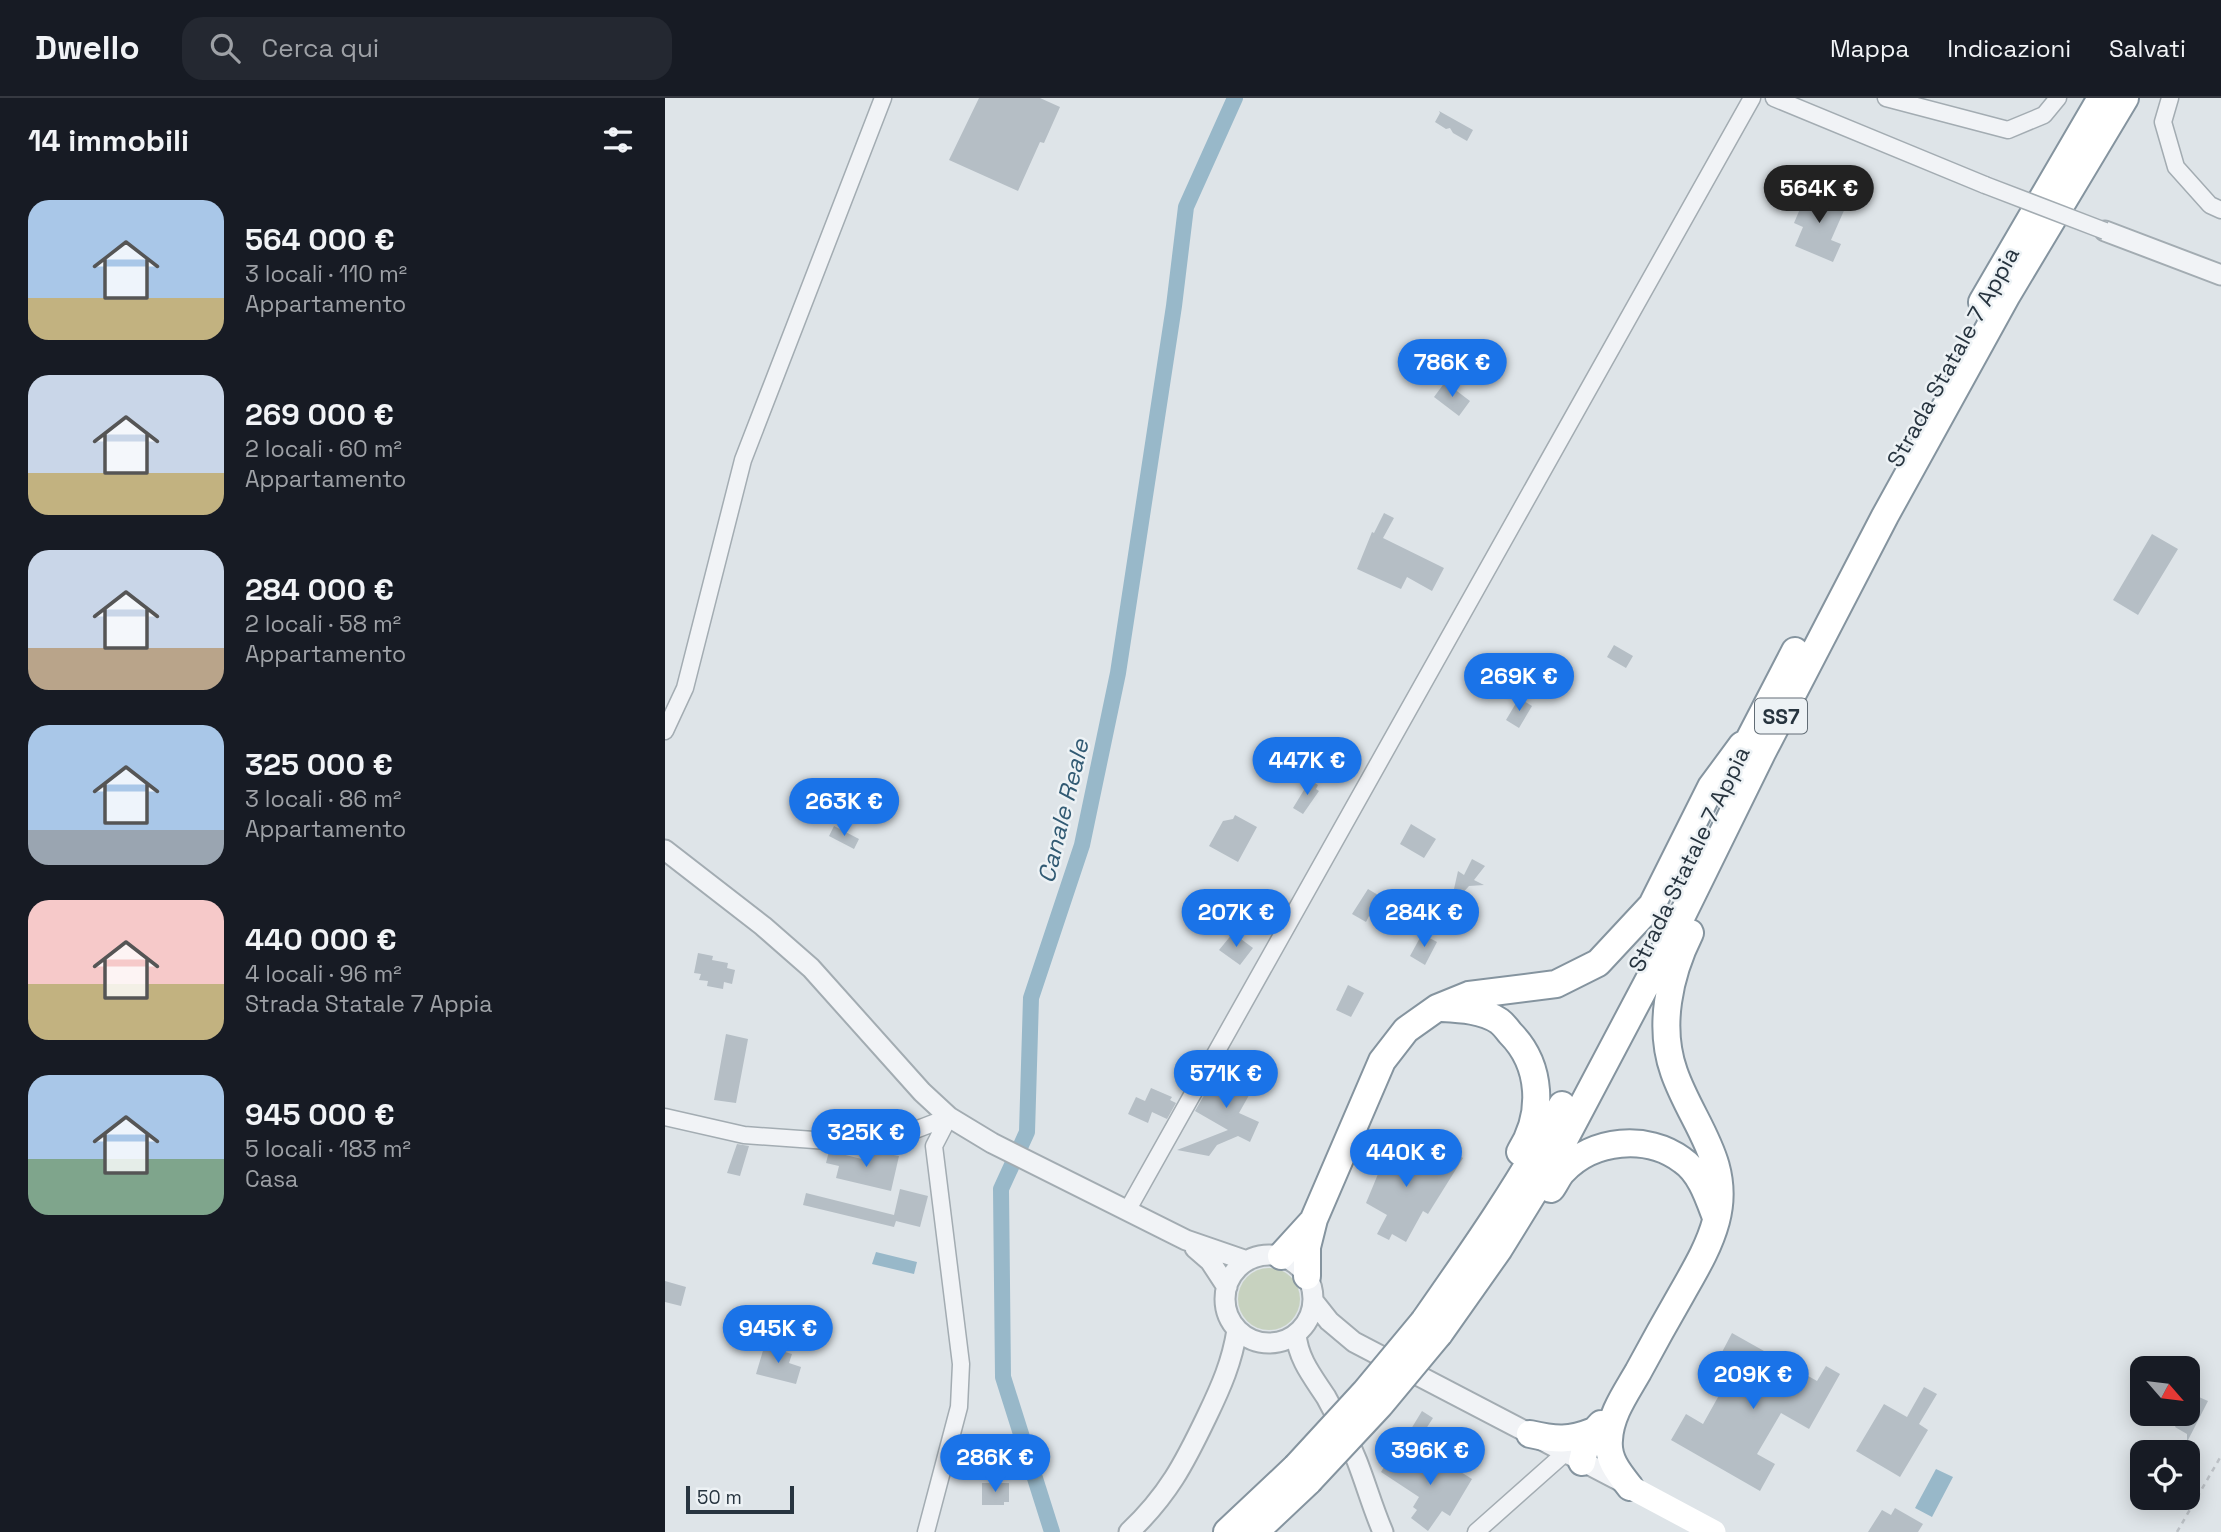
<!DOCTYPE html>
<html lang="it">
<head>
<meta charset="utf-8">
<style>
  body { margin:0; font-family:"Space Grotesk",sans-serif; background:#242831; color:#f1f3f6; height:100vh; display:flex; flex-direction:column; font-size:26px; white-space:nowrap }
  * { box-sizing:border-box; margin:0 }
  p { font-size:23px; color:#9ea1a6 }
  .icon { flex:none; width:38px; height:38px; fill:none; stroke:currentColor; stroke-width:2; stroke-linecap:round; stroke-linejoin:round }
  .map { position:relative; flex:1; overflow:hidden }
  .drawer { display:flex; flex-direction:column; background:#171b24; width:665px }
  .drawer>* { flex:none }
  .needle { width:46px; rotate:118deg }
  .fabs { position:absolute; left:1465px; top:1258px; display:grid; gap:14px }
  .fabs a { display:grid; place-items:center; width:70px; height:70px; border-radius:14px; background:#171b24; box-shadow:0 4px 18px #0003; font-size:35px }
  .scale { position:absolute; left:21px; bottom:18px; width:108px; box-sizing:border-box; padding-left:7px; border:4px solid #27343f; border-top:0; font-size:19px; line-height:24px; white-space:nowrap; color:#27343f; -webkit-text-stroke:5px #edf2f5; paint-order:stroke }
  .price { position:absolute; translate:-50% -60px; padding:0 16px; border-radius:24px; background:#1a73e8; color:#fff; font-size:23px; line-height:46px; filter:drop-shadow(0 2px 4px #0008) }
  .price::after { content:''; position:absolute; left:50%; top:42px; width:21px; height:16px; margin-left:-10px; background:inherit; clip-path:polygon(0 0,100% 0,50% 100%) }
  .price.active { background:#222; color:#fff }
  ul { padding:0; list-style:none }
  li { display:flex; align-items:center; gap:21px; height:175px; padding:0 28px }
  li span { display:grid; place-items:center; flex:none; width:196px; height:140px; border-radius:21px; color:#555 }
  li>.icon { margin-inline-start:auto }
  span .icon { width:84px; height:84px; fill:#fffc; stroke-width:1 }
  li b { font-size:30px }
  h2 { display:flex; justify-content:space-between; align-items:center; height:84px; padding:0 28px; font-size:30px }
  header { display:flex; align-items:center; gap:42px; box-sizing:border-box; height:98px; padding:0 35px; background:#171b24; border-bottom:2px solid #363941 }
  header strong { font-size:33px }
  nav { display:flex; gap:38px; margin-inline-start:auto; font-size:24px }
  .search { width:490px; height:63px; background:#242831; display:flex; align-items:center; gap:18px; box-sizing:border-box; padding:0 24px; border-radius:21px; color:#9ea1a6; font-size:26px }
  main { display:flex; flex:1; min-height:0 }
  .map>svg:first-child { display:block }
  .green { fill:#c7d2bf }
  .water { fill:#98b8c9 }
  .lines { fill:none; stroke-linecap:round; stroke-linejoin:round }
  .canal { stroke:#98b8c9; stroke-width:16 }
  .building { fill:#b5bec5 }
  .minor-casing { stroke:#a3acb2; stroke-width:19 }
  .tertiary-casing { stroke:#a3acb2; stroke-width:23 }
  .trunk-casing { stroke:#85949f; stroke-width:30 }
  .path { stroke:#bcc1c6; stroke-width:2.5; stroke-dasharray:5 5; stroke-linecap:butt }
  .minor { stroke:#f1f3f6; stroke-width:16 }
  .tertiary { stroke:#f1f3f6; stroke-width:19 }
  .secondary { stroke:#fff; stroke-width:23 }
  .trunk { stroke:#fff; stroke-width:26 }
  .minor-bridge-casing { stroke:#a3acb2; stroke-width:19; stroke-linecap:butt }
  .trunk-bridge-casing { stroke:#85949f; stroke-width:30; stroke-linecap:butt }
  .minor-bridge { stroke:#f1f3f6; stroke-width:16 }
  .trunk-bridge { stroke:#fff; stroke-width:26 }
  .labels { text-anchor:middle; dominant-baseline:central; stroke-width:5; stroke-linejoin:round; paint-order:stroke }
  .shield { fill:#edf2f5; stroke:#626d76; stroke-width:2 }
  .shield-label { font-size:21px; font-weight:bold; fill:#27343f }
  .street-label { font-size:23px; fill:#27343f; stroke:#edf2f5 }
  .water-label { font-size:24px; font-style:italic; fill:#315a73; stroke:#edf2f5 }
</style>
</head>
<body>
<header>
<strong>Dwello</strong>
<div class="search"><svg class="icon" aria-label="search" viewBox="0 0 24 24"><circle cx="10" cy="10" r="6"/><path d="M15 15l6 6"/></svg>Cerca qui</div>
<nav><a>Mappa</a><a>Indicazioni</a><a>Salvati</a></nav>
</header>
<main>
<section class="drawer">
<h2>14 immobili<svg class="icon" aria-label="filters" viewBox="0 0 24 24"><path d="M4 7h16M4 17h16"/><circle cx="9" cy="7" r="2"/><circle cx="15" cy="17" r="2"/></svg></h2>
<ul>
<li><span style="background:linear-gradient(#a9c7e8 70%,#c2b280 0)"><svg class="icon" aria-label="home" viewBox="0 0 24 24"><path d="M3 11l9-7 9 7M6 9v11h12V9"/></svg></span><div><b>564 000 €</b><p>3 locali · 110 m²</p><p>Appartamento</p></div></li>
<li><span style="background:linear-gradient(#c9d6e8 70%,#c2b280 0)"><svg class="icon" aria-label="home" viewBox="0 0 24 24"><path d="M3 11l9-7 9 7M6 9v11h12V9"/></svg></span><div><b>269 000 €</b><p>2 locali · 60 m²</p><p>Appartamento</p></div></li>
<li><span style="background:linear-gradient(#c9d6e8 70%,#b9a48a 0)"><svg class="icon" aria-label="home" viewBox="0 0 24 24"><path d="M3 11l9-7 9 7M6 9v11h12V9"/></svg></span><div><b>284 000 €</b><p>2 locali · 58 m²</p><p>Appartamento</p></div></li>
<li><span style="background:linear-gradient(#a9c7e8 75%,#9aa5b1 0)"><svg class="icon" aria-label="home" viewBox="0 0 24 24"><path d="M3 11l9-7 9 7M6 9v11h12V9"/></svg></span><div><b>325 000 €</b><p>3 locali · 86 m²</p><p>Appartamento</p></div></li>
<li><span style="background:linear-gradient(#f6c9c9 60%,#c2b280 0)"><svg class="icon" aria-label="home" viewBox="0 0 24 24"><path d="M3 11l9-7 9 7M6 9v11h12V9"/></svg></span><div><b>440 000 €</b><p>4 locali · 96 m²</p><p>Strada Statale 7 Appia</p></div></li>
<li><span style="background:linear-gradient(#a9c7e8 60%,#7fa58c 0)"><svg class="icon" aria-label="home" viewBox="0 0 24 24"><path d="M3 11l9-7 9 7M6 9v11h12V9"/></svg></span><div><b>945 000 €</b><p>5 locali · 183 m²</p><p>Casa</p></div></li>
</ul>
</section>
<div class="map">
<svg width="1556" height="1434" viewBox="0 0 1556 1434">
  <rect width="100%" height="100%" fill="#dee4e8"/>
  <path class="green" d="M573 1201a31 31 0 1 1 62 0a31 31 0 1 1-62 0Z"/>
  <path class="water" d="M 211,1154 L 252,1164 L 249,1176 L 207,1166 Z
    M 1271,1371 L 1288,1379 L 1267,1419 L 1250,1410 Z"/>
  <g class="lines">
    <path class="canal" d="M 387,1434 L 338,1279 L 336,1091 L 362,1034 L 366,900 L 417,747 L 453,575 L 509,208 L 521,109 L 570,0"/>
  </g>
  <path class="building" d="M 314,0 L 375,0 L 395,9 L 379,45 L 375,44 L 353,93 L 284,62 Z
    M 774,13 L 808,32 L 802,43 L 788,35 L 785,30 L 781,31 L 770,24 L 775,15 Z
    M 1143,92 L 1181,108 L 1166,142 L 1176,146 L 1168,164 L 1130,148 L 1138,129 L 1129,125 Z
    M 780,284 L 805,303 L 794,318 L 769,299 Z
    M 719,415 L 729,420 L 718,440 L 779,470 L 767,493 L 742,479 L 736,491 L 692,471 L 707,434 L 709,435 Z
    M 1487,436 L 1513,451 L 1473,517 L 1448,502 Z
    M 949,547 L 968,558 L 961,570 L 942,559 Z
    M 854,600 L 867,608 L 854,630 L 841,622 Z
    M 645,682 L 653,687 L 651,691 L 654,693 L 638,716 L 628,710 Z
    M 570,717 L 592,729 L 573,764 L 544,748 L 558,723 L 568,721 Z
    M 746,726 L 771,741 L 759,760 L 735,746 Z
    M 169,728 L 194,741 L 189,751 L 164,738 Z
    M 807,761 L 820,768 L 809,782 L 819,787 L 804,788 L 785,809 L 793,773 L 799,777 Z
    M 703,791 L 733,809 L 722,828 L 704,818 L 701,824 L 687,816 Z
    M 568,835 L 588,850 L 575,867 L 554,852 Z
    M 757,836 L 772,844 L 760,867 L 745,858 Z
    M 33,855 L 48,858 L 47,862 L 63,865 L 62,870 L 70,872 L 67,886 L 59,884 L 58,891 L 42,888 L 43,883 L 34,882 L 36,876 L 29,875 Z
    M 683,887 L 699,895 L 686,919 L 671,912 Z
    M 61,936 L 83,941 L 71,1005 L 49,1002 Z
    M 556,968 L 565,973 L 567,969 L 592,983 L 574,1015 L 594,1024 L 585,1044 L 573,1038 L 552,1047 L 544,1058 L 512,1052 L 563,1032 L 530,1013 Z
    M 486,990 L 507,999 L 505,1002 L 511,1005 L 502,1021 L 487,1014 L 483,1025 L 463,1016 L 471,999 L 480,1003 Z
    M 704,1039 L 769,1075 L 785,1052 L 798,1060 L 763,1116 L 758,1113 L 741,1144 L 727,1136 L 724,1142 L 712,1136 L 722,1117 L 701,1105 L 718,1064 L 698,1054 Z
    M 72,1046 L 84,1048 L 75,1078 L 62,1075 Z
    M 203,1052 L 234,1058 L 226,1093 L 171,1080 L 174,1068 L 161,1065 L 164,1053 L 201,1062 Z
    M 235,1091 L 263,1098 L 255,1129 L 231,1123 L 229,1129 L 138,1107 L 141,1095 L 229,1117 Z
    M 0,1183 L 21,1189 L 16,1208 L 0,1204 Z
    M 1067,1235 L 1152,1283 L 1161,1268 L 1175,1276 L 1144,1331 L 1116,1315 L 1092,1356 L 1110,1366 L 1095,1393 L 1006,1342 L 1021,1316 L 1038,1326 L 1072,1265 L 1056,1256 Z
    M 103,1245 L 115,1249 L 113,1252 L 127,1256 L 124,1265 L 136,1269 L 131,1286 L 91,1276 L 100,1246 Z
    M 1259,1289 L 1272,1296 L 1254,1326 L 1263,1332 L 1235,1379 L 1191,1353 L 1219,1306 L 1242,1319 Z
    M 1527,1296 L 1543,1303 L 1522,1344 L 1522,1336 L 1510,1329 L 1517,1316 L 1522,1316 L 1522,1304 Z
    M 757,1313 L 768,1320 L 753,1343 L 743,1336 Z
    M 764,1354 L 807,1381 L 785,1418 L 777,1413 L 763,1433 L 746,1420 L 752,1412 L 748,1409 L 754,1399 L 716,1374 L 725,1359 L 751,1374 Z
    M 317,1385 L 344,1385 L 344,1404 L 339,1404 L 339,1407 L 317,1407 Z
    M 1230,1410 L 1258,1426 L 1253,1434 L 1203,1434 L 1217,1412 L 1226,1417 Z"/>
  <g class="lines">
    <g class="minor-casing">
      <path id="minor" d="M 1109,0 L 1320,87
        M 1221,0 L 1343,32 L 1379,17 L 1393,0
        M 1505,0 L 1498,24 L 1511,69 L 1545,107 L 1556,112
        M 0,633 L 20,590 L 78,362 L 218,0
        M 0,1019 L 79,1037 L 163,1043 L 245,1034 L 284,1019
        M 462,1113 L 1087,0
        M 261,1434 L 294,1309 L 296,1266 L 269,1048 L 284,1019
        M 811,1434 L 900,1355"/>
    </g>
    <g class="tertiary-casing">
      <path id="tertiary" d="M 1440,133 L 1556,177
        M 0,752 L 98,828 L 146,870 L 257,994 L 284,1019 L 327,1045 L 521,1142 L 582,1163
        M 530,1150 L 545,1163 L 562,1189
        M560 1201a44 44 0 1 1 88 0a44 44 0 1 1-88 0Z
        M 649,1204 L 664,1223 L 689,1244 L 963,1387
        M 631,1236 C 633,1261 648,1279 661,1299 C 672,1319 683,1341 692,1363 C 701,1386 708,1411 718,1434
        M 464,1434 C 503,1397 519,1366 542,1318 C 556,1289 567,1264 572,1232"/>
    </g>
    <g class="trunk-casing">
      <path id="trunk" d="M 1317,204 L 1436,0
        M 1072,665 L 1130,553
        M 776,910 C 795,911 818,912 834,923 C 838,926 842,931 845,935 C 877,967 879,1016 855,1054
        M 886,1091 C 890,1086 893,1078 898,1073 C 928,1041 982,1036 1017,1062 C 1035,1074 1043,1098 1050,1117
        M 616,1158 L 646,1125
        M 642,1178 L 642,1149 L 649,1121 L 717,963 L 741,932 L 772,910 L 804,897 L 891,886 L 933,865 L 987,807 L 1046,689 L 1077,647
        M 759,1223 C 808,1153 857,1083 897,1007
        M 774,1236 L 834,1151 L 887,1065 L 1008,836 L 1097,655 L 1220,418 L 1342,197 L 1460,0
        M 865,1336 C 891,1342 904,1343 929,1333
        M 917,1364 C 920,1348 925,1337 936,1326
        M 965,1389 C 954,1375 942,1361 944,1342 C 945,1317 961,1295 973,1274 C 987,1248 1002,1221 1017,1195 C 1030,1172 1044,1149 1051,1123 C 1067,1064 1027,1026 1009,974 C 993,929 1004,877 1025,835
        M 562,1434 L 631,1369
        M 590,1434 L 644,1383"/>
    </g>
    <path class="path" d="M 1512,1434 L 1556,1358"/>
    <use href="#minor" class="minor"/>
    <use href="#tertiary" class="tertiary"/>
    <path class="secondary" d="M 965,1389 L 1049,1434"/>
    <use href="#trunk" class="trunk"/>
    <g class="minor-bridge-casing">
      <path id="minor-bridge" d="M 1320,87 L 1440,133"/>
    </g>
    <g class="trunk-bridge-casing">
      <path id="trunk-bridge" d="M 631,1369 L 700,1294 L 759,1223
        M 644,1383 L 715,1307 L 774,1236"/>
    </g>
    <use href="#minor-bridge" class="minor-bridge"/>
    <use href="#trunk-bridge" class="trunk-bridge"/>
  </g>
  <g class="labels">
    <rect class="shield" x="1090" y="600.5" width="52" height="35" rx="5"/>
    <g class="shield-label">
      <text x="1116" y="618">SS7</text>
    </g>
    <g class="street-label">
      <text transform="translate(1288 259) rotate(-61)">Strada Statale 7 Appia</text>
      <text transform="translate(1024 761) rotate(-64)">Strada Statale 7 Appia</text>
    </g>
    <g class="water-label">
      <text transform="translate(398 713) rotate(-76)">Canale Reale</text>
    </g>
  </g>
</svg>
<div class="fabs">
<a><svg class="needle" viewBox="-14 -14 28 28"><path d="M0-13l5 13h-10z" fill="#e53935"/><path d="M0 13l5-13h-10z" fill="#9ea1a6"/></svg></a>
<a><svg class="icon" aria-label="locate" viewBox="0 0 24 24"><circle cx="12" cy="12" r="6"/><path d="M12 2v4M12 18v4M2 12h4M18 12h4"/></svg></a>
</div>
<div class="scale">50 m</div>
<b class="price active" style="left:1154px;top:127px">564K €</b>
<b class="price" style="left:787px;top:301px">786K €</b>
<b class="price" style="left:854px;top:615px">269K €</b>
<b class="price" style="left:642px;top:699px">447K €</b>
<b class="price" style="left:179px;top:740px">263K €</b>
<b class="price" style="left:571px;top:851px">207K €</b>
<b class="price" style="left:759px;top:851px">284K €</b>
<b class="price" style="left:561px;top:1012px">571K €</b>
<b class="price" style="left:201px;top:1071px">325K €</b>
<b class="price" style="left:741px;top:1091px">440K €</b>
<b class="price" style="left:113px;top:1267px">945K €</b>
<b class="price" style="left:1088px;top:1313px">209K €</b>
<b class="price" style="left:765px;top:1389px">396K €</b>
<b class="price" style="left:330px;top:1396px">286K €</b>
</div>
</main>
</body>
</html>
